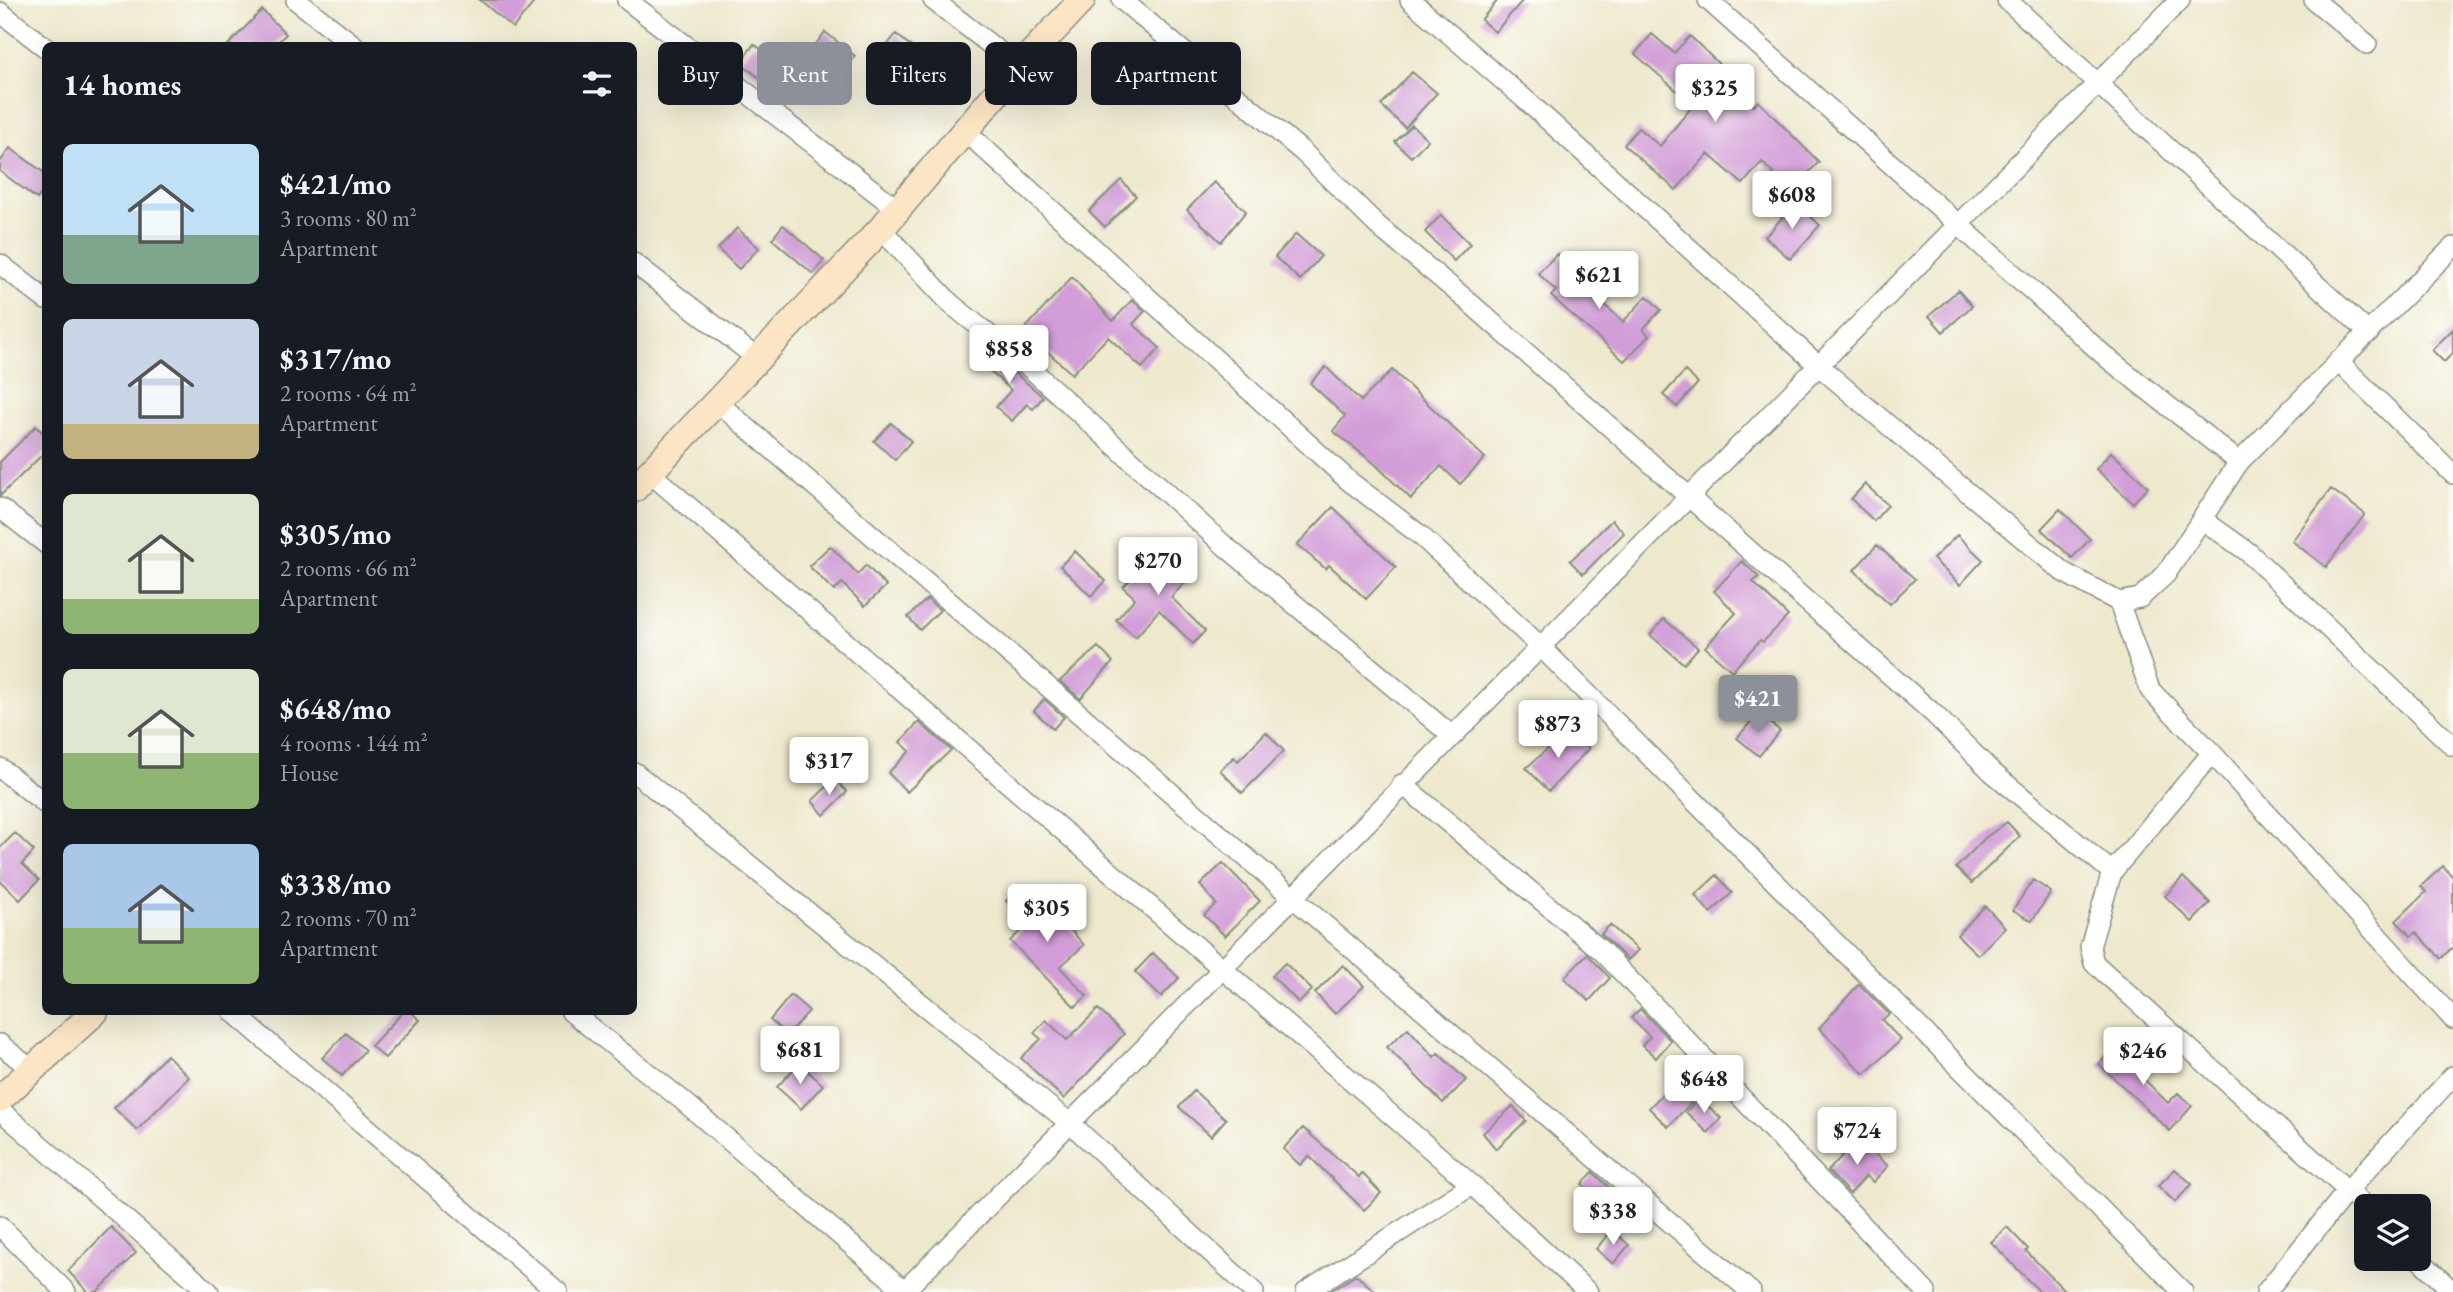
<!DOCTYPE html>
<html lang="en">
<head>
<meta charset="utf-8">
<style>
  body { margin:0; font-family:"EB Garamond",serif; background:#20242c; color:#f1f3f6; height:100vh; display:flex; flex-direction:column; font-size:26px; white-space:nowrap }
  * { box-sizing:border-box; margin:0 }
  p { font-size:23px; color:#9ea1a6 }
  .icon { flex:none; width:38px; height:38px; fill:none; stroke:currentColor; stroke-width:2; stroke-linecap:round; stroke-linejoin:round }
  .map { position:relative; flex:1; overflow:hidden }
  .sheet { position:absolute; left:42px; top:42px; width:595px; height:973px; display:flex; flex-direction:column; background:#171b24; border-radius:10px; box-shadow:0 7px 28px #0002 }
  .sheet>* { flex:none }
  .top-card { position:absolute; left:658px; top:42px; width:665px; height:63px; display:flex; gap:14px }
  .fabs { position:absolute; left:2354px; top:1194px; display:grid; gap:14px }
  .fabs a { display:grid; place-items:center; width:77px; height:77px; border-radius:10px; background:#171b24; box-shadow:0 7px 28px #0002; font-size:35px }
  .price { position:absolute; translate:-50% -60px; padding:0 16px; border-radius:7px; background:#fff; color:#222; font-size:23px; line-height:46px; filter:drop-shadow(0 2px 4px #0008) }
  .price::after { content:''; position:absolute; left:50%; top:42px; width:21px; height:16px; margin-left:-10px; background:inherit; clip-path:polygon(0 0,100% 0,50% 100%) }
  .price.current { background:#8c9099; color:#fff }
  ul { padding:0; list-style:none }
  li { display:flex; align-items:center; gap:21px; height:175px; padding:0 21px }
  li span { display:grid; place-items:center; flex:none; width:196px; height:140px; border-radius:10px; color:#555 }
  li>.icon { margin-inline-start:auto }
  span .icon { width:84px; height:84px; fill:#fffc; stroke-width:1 }
  li b { font-size:30px }
  h2 { display:flex; justify-content:space-between; align-items:center; height:84px; padding:0 21px; font-size:30px }
  .pill { padding:0 24px; border-radius:10px; background:#171b24; box-shadow:0 7px 28px #0002; font-size:24px; line-height:63px }
  .pill.current { background:#8c9099; color:#fff }
  .map>svg:first-child { display:block }
  .building { fill:#d29dd8 }
  .lines { fill:none; stroke-linecap:round; stroke-linejoin:round }
  .street-casing { stroke:#869280; stroke-width:22 }
  .secondary-casing { stroke:#869280; stroke-width:29 }
  .street { stroke:#fff; stroke-width:19 }
  .secondary { stroke:#fce5c4; stroke-width:26 }
</style>
</head>
<body>
<div class="map">
<svg width="2453" height="1292" viewBox="0 0 2453 1292">
  <rect width="100%" height="100%" fill="#fdfcf7"/>
  <filter id="ink" filterUnits="userSpaceOnUse"><feTurbulence type="fractalNoise" baseFrequency=".0143" numOctaves="2"/><feDisplacementMap in="SourceGraphic" scale="14" xChannelSelector="R" yChannelSelector="G"/><feConvolveMatrix kernelMatrix="1 2 1 2 8 2 1 2 1" color-interpolation-filters="sRGB"/></filter>
  <filter id="wash" filterUnits="userSpaceOnUse"><feTurbulence type="fractalNoise" baseFrequency=".00686" numOctaves="4" result="noise"/><feDisplacementMap in="SourceGraphic" scale="28" xChannelSelector="R" yChannelSelector="G"/><feGaussianBlur stdDeviation="1.57" result="paint"/><feColorMatrix in="noise" values="0 0 0 0 0 0 0 0 0 0 0 0 0 0 0 0 0 1.4 0 .05"/><feComposite in="paint" operator="in"/></filter>
  <g filter="url(#wash)">
    <rect width="100%" height="100%" fill="#eee8cd"/>
    <g id="blocks">
      <path class="building" d="M 480,0 L 536,0 L 513,28 Z
        M 1498,0 L 1523,0 L 1495,32 L 1481,20 Z
        M 262,10 L 286,34 L 274,46 L 227,46 Z
        M 825,32 L 855,56 L 839,75 L 829,68 L 826,71 L 807,56 Z
        M 896,34 L 925,58 L 905,83 L 876,60 Z
        M 1652,34 L 1674,53 L 1690,36 L 1721,66 L 1716,72 L 1754,106 L 1758,101 L 1819,162 L 1790,191 L 1762,162 L 1743,184 L 1708,154 L 1676,190 L 1624,145 L 1638,128 L 1660,146 L 1693,105 L 1635,54 Z
        M 754,44 L 783,66 L 769,85 L 740,63 Z
        M 1412,72 L 1437,93 L 1405,128 L 1381,105 Z
        M 1412,125 L 1428,140 L 1411,157 L 1395,142 Z
        M 10,148 L 46,174 L 46,188 L 37,199 L 0,171 L 0,162 Z
        M 1121,180 L 1136,196 L 1105,227 L 1089,211 Z
        M 1214,182 L 1246,211 L 1221,242 L 1187,210 Z
        M 1795,203 L 1820,225 L 1790,259 L 1765,237 Z
        M 1441,215 L 1470,244 L 1454,261 L 1425,232 Z
        M 783,225 L 824,260 L 813,274 L 772,239 Z
        M 737,228 L 759,248 L 739,269 L 718,249 Z
        M 1296,234 L 1321,256 L 1300,280 L 1275,257 Z
        M 1557,254 L 1572,268 L 1569,271 L 1623,322 L 1647,296 L 1661,310 L 1643,329 L 1649,336 L 1624,361 L 1551,296 L 1556,291 L 1538,273 Z
        M 1072,277 L 1113,321 L 1132,300 L 1145,311 L 1133,324 L 1160,348 L 1142,368 L 1108,337 L 1072,374 L 1024,330 Z
        M 1958,290 L 1972,306 L 1943,332 L 1929,316 Z
        M 2453,329 L 2453,353 L 2444,362 L 2432,350 Z
        M 982,345 L 1043,397 L 1033,409 L 1027,404 L 1012,421 L 996,407 L 1011,390 L 973,356 Z
        M 1326,367 L 1361,401 L 1392,370 L 1485,458 L 1460,484 L 1441,466 L 1411,499 L 1375,464 L 1333,431 L 1345,416 L 1310,383 Z
        M 1685,371 L 1698,383 L 1677,407 L 1663,395 Z
        M 891,423 L 911,441 L 895,460 L 874,441 Z
        M 36,426 L 46,436 L 46,451 L 0,496 L 0,462 Z
        M 2111,452 L 2148,487 L 2133,503 L 2096,469 Z
        M 1865,484 L 1888,505 L 1874,521 L 1851,499 Z
        M 2331,489 L 2365,514 L 2326,567 L 2292,541 Z
        M 1333,507 L 1396,567 L 1366,599 L 1329,565 L 1326,569 L 1297,545 Z
        M 2060,509 L 2090,539 L 2072,558 L 2041,529 Z
        M 1612,520 L 1624,533 L 1583,574 L 1570,561 Z
        M 1957,535 L 1983,560 L 1960,585 L 1933,559 Z
        M 1877,545 L 1915,579 L 1890,604 L 1854,570 Z
        M 830,546 L 858,574 L 866,565 L 886,586 L 865,606 L 842,583 L 834,591 L 809,566 Z
        M 1162,548 L 1191,577 L 1171,597 L 1205,631 L 1193,644 L 1159,610 L 1136,637 L 1116,620 L 1135,598 L 1123,587 Z
        M 1075,551 L 1106,581 L 1091,596 L 1060,566 Z
        M 1742,561 L 1759,577 L 1753,582 L 1788,616 L 1763,642 L 1760,640 L 1732,671 L 1705,647 L 1736,613 L 1714,591 Z
        M 927,599 L 940,610 L 920,630 L 908,617 Z
        M 1664,619 L 1698,648 L 1684,664 L 1650,635 Z
        M 1098,647 L 1113,662 L 1080,699 L 1060,681 Z
        M 1044,699 L 1064,717 L 1053,729 L 1034,711 Z
        M 1758,713 L 1780,731 L 1759,756 L 1737,738 Z
        M 919,722 L 951,750 L 907,792 L 888,773 L 910,751 L 900,742 Z
        M 1570,729 L 1589,748 L 1549,791 L 1526,768 Z
        M 1266,732 L 1284,751 L 1242,793 L 1220,770 L 1234,757 L 1238,761 Z
        M 835,779 L 847,792 L 824,815 L 812,801 Z
        M 2007,822 L 2020,836 L 1972,883 L 1956,868 L 1985,838 Z
        M 15,833 L 34,851 L 22,864 L 39,880 L 20,900 L 0,881 L 0,848 Z
        M 1223,863 L 1260,901 L 1225,936 L 1204,915 L 1216,904 L 1200,885 Z
        M 2443,866 L 2453,877 L 2453,947 L 2441,958 L 2416,932 L 2411,936 L 2396,921 L 2426,892 L 2421,886 Z
        M 1717,875 L 1732,893 L 1710,913 L 1695,895 Z
        M 2183,877 L 2210,903 L 2192,922 L 2165,896 Z
        M 2033,880 L 2051,892 L 2032,921 L 2013,910 Z
        M 1021,886 L 1057,923 L 1061,919 L 1084,945 L 1060,967 L 1087,996 L 1075,1007 L 1010,941 L 1028,924 L 1006,901 Z
        M 1985,906 L 2005,927 L 1978,955 L 1957,935 Z
        M 1610,925 L 1638,950 L 1628,960 L 1601,934 Z
        M 1153,953 L 1179,978 L 1161,997 L 1135,972 Z
        M 1587,954 L 1610,978 L 1589,1001 L 1564,978 Z
        M 1285,963 L 1312,990 L 1299,1003 L 1272,976 Z
        M 1343,965 L 1364,986 L 1335,1014 L 1315,993 Z
        M 1859,984 L 1889,1014 L 1882,1020 L 1901,1040 L 1864,1074 L 1819,1028 Z
        M 791,995 L 809,1011 L 787,1035 L 770,1020 Z
        M 1098,1009 L 1124,1034 L 1064,1099 L 1021,1058 L 1041,1039 L 1034,1033 L 1046,1020 L 1067,1040 Z
        M 1640,1009 L 1671,1041 L 1656,1058 L 1642,1045 L 1650,1037 L 1631,1018 Z
        M 403,1012 L 411,1012 L 420,1020 L 385,1058 L 371,1046 Z
        M 1408,1028 L 1434,1057 L 1438,1053 L 1466,1080 L 1443,1103 L 1387,1047 Z
        M 346,1033 L 365,1050 L 342,1076 L 322,1058 Z
        M 2121,1040 L 2140,1056 L 2131,1066 L 2168,1103 L 2178,1093 L 2192,1106 L 2170,1131 L 2099,1064 Z
        M 167,1055 L 189,1077 L 137,1130 L 114,1108 Z
        M 799,1063 L 823,1085 L 801,1109 L 777,1087 Z
        M 1672,1084 L 1691,1103 L 1668,1127 L 1649,1108 Z
        M 1194,1091 L 1226,1119 L 1211,1136 L 1179,1107 Z
        M 1699,1098 L 1721,1118 L 1708,1133 L 1686,1112 Z
        M 1513,1106 L 1526,1121 L 1496,1149 L 1483,1133 Z
        M 1303,1128 L 1359,1177 L 1362,1173 L 1381,1193 L 1364,1210 L 1309,1156 L 1300,1165 L 1283,1149 Z
        M 1858,1139 L 1888,1166 L 1873,1182 L 1866,1176 L 1850,1194 L 1828,1171 Z
        M 2175,1169 L 2192,1184 L 2175,1202 L 2158,1186 Z
        M 1593,1172 L 1613,1191 L 1601,1203 L 1582,1184 Z
        M 111,1227 L 136,1253 L 97,1292 L 88,1292 L 68,1271 Z
        M 2007,1227 L 2028,1249 L 2026,1251 L 2066,1292 L 2040,1292 L 1991,1242 Z
        M 1612,1230 L 1629,1245 L 1613,1264 L 1596,1249 Z
        M 1356,1275 L 1376,1292 L 1329,1292 Z"/>
    </g>
  </g>
  <g filter="url(#ink)">
    <use href="#blocks" fill-opacity="0" stroke="#869280" stroke-width="2"/>
    <g class="lines">
      <g class="street-casing">
        <path id="street" d="M 296,0 L 355,46
          M 627,0 L 896,208
          M 933,0 L 1019,67
          M 1122,0 L 1303,152 L 1378,226 L 1469,302 L 1934,714 L 1992,772 L 2112,872 L 2090,947 L 2094,963 L 2366,1207
          M 1410,0 L 1528,102 L 1819,366 L 1941,470 L 2063,572 L 2119,602 L 2140,598 L 2166,574 L 2239,462 L 2453,247
          M 1708,0 L 2106,357 L 2239,462
          M 2007,0 L 2369,333
          M 2314,0 L 2367,44
          M 0,12 L 46,48
          M 965,131 L 1349,481 L 1420,535 L 1540,646 L 2183,1292
          M 881,229 L 951,304 L 1030,368 L 1225,546 L 1451,735
          M 634,263 L 758,359
          M 0,264 L 46,300
          M 2338,361 L 2453,474
          M 716,401 L 1751,1292
          M 650,473 L 1472,1185
          M 0,508 L 46,544
          M 2203,520 L 2248,552 L 2453,746
          M 2119,602 L 2150,690 L 2212,753 L 2453,1019
          M 0,768 L 46,804
          M 634,772 L 1071,1124 L 1254,1292
          M 1402,784 L 1602,951 L 1926,1292
          M 2112,872 L 2212,753
          M 233,1012 L 558,1292
          M 571,1012 L 682,1100 L 906,1292
          M 0,1044 L 32,1070
          M 0,1110 L 209,1292
          M 0,1226 L 66,1292
          M 2418,1258 L 2453,1292
          M 903,1292 L 2180,0
          M 1306,1292 L 1472,1185 L 1588,1292
          M 2266,1292 L 2348,1190 L 2453,1076"/>
      </g>
      <g class="secondary-casing">
        <path id="secondary" d="M 634,489 L 881,229 L 1019,67 L 1082,0
          M 0,1099 L 95,1012"/>
      </g>
      <use href="#street" class="street"/>
      <use href="#secondary" class="secondary"/>
    </g>
  </g>
</svg>
<div class="fabs">
<a><svg class="icon" aria-label="layers" viewBox="0 0 24 24"><path d="M12 4l9 5-9 5-9-5zM3 14l9 5 9-5"/></svg></a>
</div>
<b class="price" style="left:1715px;top:124px">$325</b>
<b class="price" style="left:1792px;top:231px">$608</b>
<b class="price" style="left:1599px;top:311px">$621</b>
<b class="price" style="left:1009px;top:385px">$858</b>
<b class="price" style="left:1158px;top:597px">$270</b>
<b class="price current" style="left:1758px;top:735px">$421</b>
<b class="price" style="left:1558px;top:760px">$873</b>
<b class="price" style="left:829px;top:797px">$317</b>
<b class="price" style="left:1047px;top:944px">$305</b>
<b class="price" style="left:800px;top:1086px">$681</b>
<b class="price" style="left:2143px;top:1087px">$246</b>
<b class="price" style="left:1704px;top:1115px">$648</b>
<b class="price" style="left:1857px;top:1167px">$724</b>
<b class="price" style="left:1613px;top:1247px">$338</b>
<div class="top-card">
<a class="pill">Buy</a>
<a class="pill current">Rent</a>
<a class="pill">Filters</a>
<a class="pill">New</a>
<a class="pill">Apartment</a>
</div>
<section class="sheet">
<h2>14 homes<svg class="icon" aria-label="filters" viewBox="0 0 24 24"><path d="M4 7h16M4 17h16"/><circle cx="9" cy="7" r="2"/><circle cx="15" cy="17" r="2"/></svg></h2>
<ul>
<li><span style="background:linear-gradient(#bfe0f5 65%,#7fa58c 0)"><svg class="icon" aria-label="home" viewBox="0 0 24 24"><path d="M3 11l9-7 9 7M6 9v11h12V9"/></svg></span><div><b>$421/mo</b><p>3 rooms · 80 m²</p><p>Apartment</p></div></li>
<li><span style="background:linear-gradient(#c9d6e8 75%,#c2b280 0)"><svg class="icon" aria-label="home" viewBox="0 0 24 24"><path d="M3 11l9-7 9 7M6 9v11h12V9"/></svg></span><div><b>$317/mo</b><p>2 rooms · 64 m²</p><p>Apartment</p></div></li>
<li><span style="background:linear-gradient(#dfe7d0 75%,#8fb573 0)"><svg class="icon" aria-label="home" viewBox="0 0 24 24"><path d="M3 11l9-7 9 7M6 9v11h12V9"/></svg></span><div><b>$305/mo</b><p>2 rooms · 66 m²</p><p>Apartment</p></div></li>
<li><span style="background:linear-gradient(#dfe7d0 60%,#8fb573 0)"><svg class="icon" aria-label="home" viewBox="0 0 24 24"><path d="M3 11l9-7 9 7M6 9v11h12V9"/></svg></span><div><b>$648/mo</b><p>4 rooms · 144 m²</p><p>House</p></div></li>
<li><span style="background:linear-gradient(#a9c7e8 60%,#8fb573 0)"><svg class="icon" aria-label="home" viewBox="0 0 24 24"><path d="M3 11l9-7 9 7M6 9v11h12V9"/></svg></span><div><b>$338/mo</b><p>2 rooms · 70 m²</p><p>Apartment</p></div></li>
</ul>
</section>
</div>
</body>
</html>
